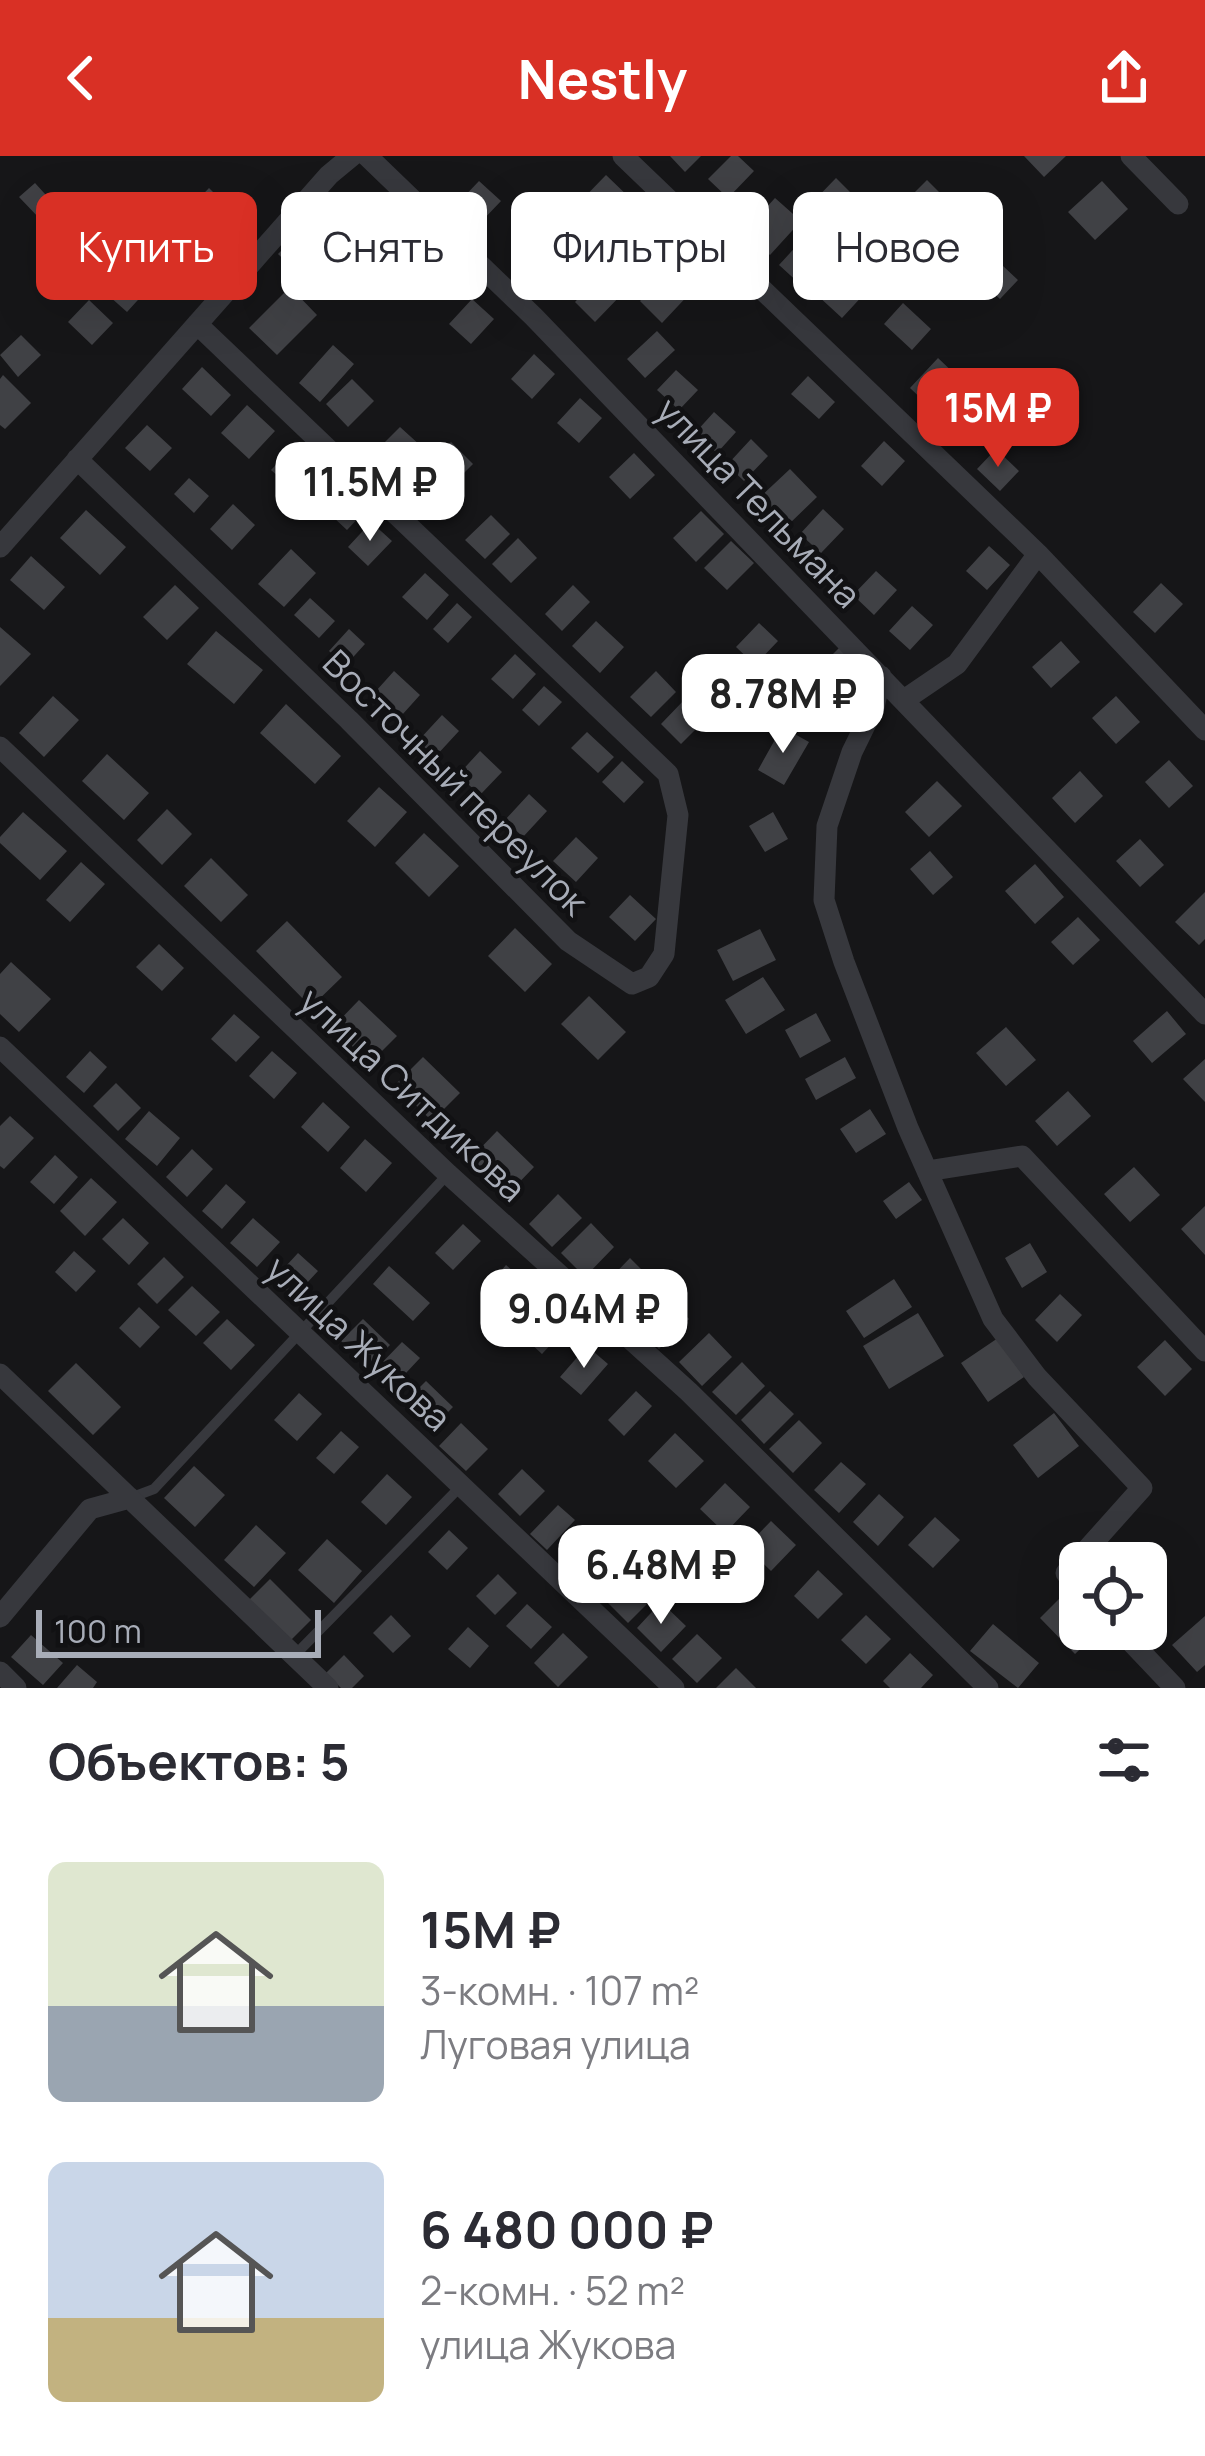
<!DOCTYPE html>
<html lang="ru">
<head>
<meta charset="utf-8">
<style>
  body { margin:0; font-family:Manrope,sans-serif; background:#f7f7f7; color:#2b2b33; height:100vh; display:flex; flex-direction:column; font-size:45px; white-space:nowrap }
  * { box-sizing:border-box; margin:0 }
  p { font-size:39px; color:#7c7c81 }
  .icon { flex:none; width:66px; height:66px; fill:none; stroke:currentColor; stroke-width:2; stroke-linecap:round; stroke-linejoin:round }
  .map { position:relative; height:1532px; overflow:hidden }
  .drawer { display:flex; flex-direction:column; background:#fff; flex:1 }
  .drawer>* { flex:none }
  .guide { position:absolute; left:36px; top:36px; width:1134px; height:108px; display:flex; gap:24px }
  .controls { position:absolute; left:1059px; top:1386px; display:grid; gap:24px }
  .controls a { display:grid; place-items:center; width:108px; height:108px; border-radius:18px; background:#fff; box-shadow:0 12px 48px #0002; font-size:60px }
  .scale { position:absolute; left:36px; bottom:30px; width:285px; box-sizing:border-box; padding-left:12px; border:6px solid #a8adb8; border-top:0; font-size:33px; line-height:42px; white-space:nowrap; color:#a8adb8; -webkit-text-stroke:9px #111113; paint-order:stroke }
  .price { position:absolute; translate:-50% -102px; padding:0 27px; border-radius:24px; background:#fff; color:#222; font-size:39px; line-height:78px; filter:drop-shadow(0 3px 6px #0008) }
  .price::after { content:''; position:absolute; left:50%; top:72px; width:36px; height:27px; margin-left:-18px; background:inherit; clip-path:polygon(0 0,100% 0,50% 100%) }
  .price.on { background:#d93025; color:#fff }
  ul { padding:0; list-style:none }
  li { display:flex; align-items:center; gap:36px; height:300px; padding:0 48px }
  li span { display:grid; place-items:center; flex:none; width:336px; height:240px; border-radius:18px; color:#555 }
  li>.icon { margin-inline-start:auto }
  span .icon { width:144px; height:144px; fill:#fffc; stroke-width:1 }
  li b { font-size:51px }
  h2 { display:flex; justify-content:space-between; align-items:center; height:144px; padding:0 48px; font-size:51px }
  .chip { padding:0 42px; border-radius:18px; background:#fff; box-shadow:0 12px 48px #0002; font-size:42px; line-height:108px }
  .chip.on { background:#d93025; color:#fff }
  header { display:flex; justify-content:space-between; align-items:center; height:156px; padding:0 48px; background:#d93025; color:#fff; font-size:54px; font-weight:700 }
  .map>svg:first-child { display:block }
  .building { fill:#404145 }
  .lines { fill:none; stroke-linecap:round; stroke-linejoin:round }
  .lane { stroke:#37383d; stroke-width:10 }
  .street { stroke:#37383d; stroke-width:21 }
  .labels { text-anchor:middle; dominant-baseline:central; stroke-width:9; stroke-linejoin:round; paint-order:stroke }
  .street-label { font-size:36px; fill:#a8adb8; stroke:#111113 }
</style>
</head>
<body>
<header><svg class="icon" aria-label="back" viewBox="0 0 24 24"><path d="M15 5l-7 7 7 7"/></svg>Nestly<svg class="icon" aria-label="share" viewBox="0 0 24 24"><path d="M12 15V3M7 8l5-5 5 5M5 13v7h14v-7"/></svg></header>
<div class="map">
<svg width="1205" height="1532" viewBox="0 0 1205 1532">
  <rect width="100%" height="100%" fill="#161618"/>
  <path class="building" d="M 670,0 L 701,0 L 685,16 Z
    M 731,0 L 738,0 L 754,15 L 728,42 L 708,23 Z
    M 1024,0 L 1066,0 L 1044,21 Z
    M 606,19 L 632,44 L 601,76 L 575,51 Z
    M 836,22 L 853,39 L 826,68 L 808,51 Z
    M 927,24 L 954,51 L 930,75 L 903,48 Z
    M 479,25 L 501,45 L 481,66 L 459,46 Z
    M 1102,25 L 1128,53 L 1095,84 L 1068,56 Z
    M 35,27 L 55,49 L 40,63 L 19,41 Z
    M 209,32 L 230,53 L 202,82 L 180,62 Z
    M 775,42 L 801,65 L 770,99 L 744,76 Z
    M 383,52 L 436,104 L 407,133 L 354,80 Z
    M 650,62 L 672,84 L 646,111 L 623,90 Z
    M 301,75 L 329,102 L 307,126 L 278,98 Z
    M 547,78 L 570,102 L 545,125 L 522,101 Z
    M 162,81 L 181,99 L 158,125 L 139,107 Z
    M 801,85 L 823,105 L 801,129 L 779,109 Z
    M 119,109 L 147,134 L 127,156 L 100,132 Z
    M 1003,110 L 1018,124 L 1000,143 L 985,129 Z
    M 672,112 L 694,133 L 662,167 L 640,145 Z
    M 841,112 L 866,136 L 842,162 L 817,139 Z
    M 603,116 L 624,136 L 595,166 L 575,146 Z
    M 290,131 L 317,159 L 277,199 L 249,172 Z
    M 472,143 L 494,163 L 471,188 L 449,168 Z
    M 89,144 L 113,167 L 92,189 L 68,166 Z
    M 903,147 L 931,173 L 912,194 L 884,168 Z
    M 657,175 L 675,194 L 645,222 L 627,203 Z
    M 21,179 L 41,199 L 18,221 L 0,199 Z
    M 333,189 L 354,208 L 320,246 L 299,227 Z
    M 534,198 L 555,218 L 532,243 L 511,223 Z
    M 938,202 L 959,222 L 931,252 L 910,232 Z
    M 202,211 L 231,239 L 211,260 L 182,233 Z
    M 676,214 L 698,234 L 679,254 L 657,234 Z
    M 3,219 L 31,247 L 5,273 L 0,269 L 0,223 Z
    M 808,220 L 835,246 L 819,263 L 791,238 Z
    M 352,223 L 374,245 L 348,271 L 326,248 Z
    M 963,241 L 984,260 L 961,285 L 940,266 Z
    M 580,242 L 602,262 L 579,287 L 557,267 Z
    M 247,249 L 275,275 L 249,303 L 221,277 Z
    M 714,256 L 736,276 L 717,297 L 695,277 Z
    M 147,269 L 172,292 L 150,315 L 125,292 Z
    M 400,271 L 421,290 L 398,316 L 376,295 Z
    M 751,283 L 768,300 L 744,325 L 727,309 Z
    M 884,285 L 905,305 L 882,330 L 861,310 Z
    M 451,286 L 473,308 L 434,347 L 412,325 Z
    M 294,290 L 317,312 L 295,335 L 271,314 Z
    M 996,293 L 1019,315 L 1000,335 L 977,313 Z
    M 634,297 L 655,319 L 630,343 L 609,321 Z
    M 790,313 L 817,341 L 787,370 L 760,341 Z
    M 189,322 L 209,340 L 194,357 L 174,338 Z
    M 335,331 L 363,357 L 347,374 L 319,348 Z
    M 233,348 L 255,369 L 232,394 L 210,373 Z
    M 823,353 L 844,373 L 821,397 L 800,378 Z
    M 86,354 L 126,391 L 100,419 L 60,382 Z
    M 701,355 L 724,378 L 696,406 L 673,382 Z
    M 491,359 L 510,378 L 485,403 L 465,384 Z
    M 371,366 L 392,385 L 368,410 L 348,391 Z
    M 518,382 L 537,402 L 511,427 L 492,408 Z
    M 731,385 L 754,407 L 727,434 L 704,412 Z
    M 989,390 L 1010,409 L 987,434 L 966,415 Z
    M 291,393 L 316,417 L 284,451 L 258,428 Z
    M 31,400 L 65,431 L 44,454 L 10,424 Z
    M 876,415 L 897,434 L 874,459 L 853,439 Z
    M 425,417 L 449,439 L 427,464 L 402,441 Z
    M 1161,427 L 1183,448 L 1155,477 L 1133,456 Z
    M 175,429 L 199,452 L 167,484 L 143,461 Z
    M 573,429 L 590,446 L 562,475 L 545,458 Z
    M 310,442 L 335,465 L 319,482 L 294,459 Z
    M 457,447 L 472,461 L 448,487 L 433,473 Z
    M 912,450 L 933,469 L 910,494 L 889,475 Z
    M 596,465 L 624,491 L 600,517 L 572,490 Z
    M 759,467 L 778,485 L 755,509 L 736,491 Z
    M 0,471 L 31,498 L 0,530 Z
    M 349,473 L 365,488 L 345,510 L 329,495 Z
    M 216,475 L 263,514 L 234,548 L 187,508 Z
    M 1061,485 L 1080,506 L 1051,532 L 1032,511 Z
    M 839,492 L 862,516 L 844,534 L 821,510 Z
    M 515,498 L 536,518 L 513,543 L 491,523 Z
    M 394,515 L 420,539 L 402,559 L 376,535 Z
    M 656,515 L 676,536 L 651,561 L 630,541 Z
    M 762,522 L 781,540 L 753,568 L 734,550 Z
    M 544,530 L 562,546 L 539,570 L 522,554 Z
    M 53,540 L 79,564 L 44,601 L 19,577 Z
    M 1116,540 L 1140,566 L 1116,588 L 1092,562 Z
    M 686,542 L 706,563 L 681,588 L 661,568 Z
    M 286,548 L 341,600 L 315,628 L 260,577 Z
    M 442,559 L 459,575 L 435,601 L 418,585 Z
    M 782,571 L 809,586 L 784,629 L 758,614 Z
    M 587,576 L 614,601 L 598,617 L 571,592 Z
    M 480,595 L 502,616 L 480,639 L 458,619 Z
    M 107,598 L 149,637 L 124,664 L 82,625 Z
    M 1169,604 L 1193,630 L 1169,652 L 1145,626 Z
    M 622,605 L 644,626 L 624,647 L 602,626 Z
    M 1080,615 L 1103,640 L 1075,667 L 1052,642 Z
    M 937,625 L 962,650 L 929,681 L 905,656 Z
    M 379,631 L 407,656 L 375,691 L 347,665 Z
    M 529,638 L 547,655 L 523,681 L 505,664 Z
    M 167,653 L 192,678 L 162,709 L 137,684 Z
    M 23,656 L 67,695 L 40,724 L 0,687 L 0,681 Z
    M 773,656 L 788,683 L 765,696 L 749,670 Z
    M 424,677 L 459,710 L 429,741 L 395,707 Z
    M 576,681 L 598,702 L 576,726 L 553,705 Z
    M 1140,683 L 1164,709 L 1140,731 L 1116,705 Z
    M 930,695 L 953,721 L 933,739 L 910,713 Z
    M 211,702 L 248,739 L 221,766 L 184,730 Z
    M 81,706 L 105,728 L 70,766 L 46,744 Z
    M 1035,708 L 1064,741 L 1035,768 L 1005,735 Z
    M 1205,736 L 1205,783 L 1199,789 L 1175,766 Z
    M 630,739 L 656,763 L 635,785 L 609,761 Z
    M 1078,761 L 1100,784 L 1073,809 L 1051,786 Z
    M 287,765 L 342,821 L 311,851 L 256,795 Z
    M 515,772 L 552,808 L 525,836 L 488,800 Z
    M 760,773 L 776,804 L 733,825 L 717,794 Z
    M 159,788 L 184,812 L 162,835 L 136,811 Z
    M 11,806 L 51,843 L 19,876 L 0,858 L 0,818 Z
    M 763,821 L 785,854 L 746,878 L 725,844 Z
    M 589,840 L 626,876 L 598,904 L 561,868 Z
    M 359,844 L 397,880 L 369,908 L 332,872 Z
    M 1167,855 L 1186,878 L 1152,907 L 1133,885 Z
    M 816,857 L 831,885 L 800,902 L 785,874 Z
    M 234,858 L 260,881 L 236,906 L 211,883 Z
    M 1006,871 L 1036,904 L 1006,930 L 976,897 Z
    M 90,895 L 107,911 L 84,937 L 66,921 Z
    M 272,895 L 297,917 L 274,943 L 249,920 Z
    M 423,901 L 460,937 L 432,965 L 395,929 Z
    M 845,901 L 856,922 L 816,944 L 805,923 Z
    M 1205,903 L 1205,946 L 1183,923 Z
    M 116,927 L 141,952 L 118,975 L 93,950 Z
    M 1068,935 L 1091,960 L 1057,990 L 1035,965 Z
    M 323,946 L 350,971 L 328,996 L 301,971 Z
    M 870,953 L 886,978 L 856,997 L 840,973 Z
    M 149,955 L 180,982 L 157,1010 L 125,983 Z
    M 10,960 L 34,982 L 4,1013 L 0,1010 L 0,970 Z
    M 497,975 L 534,1011 L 507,1039 L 470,1003 Z
    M 365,983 L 392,1007 L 366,1036 L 340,1012 Z
    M 192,993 L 213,1013 L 187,1041 L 166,1021 Z
    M 55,999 L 78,1021 L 54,1048 L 30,1026 Z
    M 1134,1011 L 1160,1039 L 1130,1066 L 1104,1038 Z
    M 91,1022 L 117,1046 L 85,1080 L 60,1055 Z
    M 909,1026 L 922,1044 L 896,1063 L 883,1045 Z
    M 226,1028 L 246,1046 L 222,1073 L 202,1055 Z
    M 558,1038 L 582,1062 L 552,1091 L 529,1068 Z
    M 1205,1050 L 1205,1099 L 1181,1073 Z
    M 123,1062 L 149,1087 L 129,1109 L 102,1083 Z
    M 253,1062 L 280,1086 L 257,1111 L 230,1087 Z
    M 591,1067 L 614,1091 L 585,1121 L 561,1097 Z
    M 463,1068 L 481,1085 L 453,1114 L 435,1097 Z
    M 1030,1087 L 1047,1116 L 1022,1132 L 1005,1102 Z
    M 74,1095 L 96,1115 L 76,1136 L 55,1116 Z
    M 298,1097 L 318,1115 L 294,1141 L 274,1123 Z
    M 164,1101 L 184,1121 L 157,1148 L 137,1128 Z
    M 630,1102 L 654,1126 L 624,1156 L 601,1132 Z
    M 506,1109 L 526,1127 L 502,1154 L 483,1136 Z
    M 389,1110 L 430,1147 L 413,1165 L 373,1128 Z
    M 894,1123 L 912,1151 L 864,1182 L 846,1155 Z
    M 192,1130 L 220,1156 L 196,1180 L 168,1154 Z
    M 1060,1138 L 1082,1159 L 1057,1186 L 1035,1164 Z
    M 665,1139 L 689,1163 L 659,1193 L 635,1169 Z
    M 540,1144 L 568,1170 L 542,1198 L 514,1172 Z
    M 139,1151 L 160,1171 L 140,1192 L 119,1172 Z
    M 918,1157 L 944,1200 L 889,1233 L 863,1190 Z
    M 227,1163 L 255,1189 L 231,1214 L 203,1187 Z
    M 363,1163 L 390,1189 L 368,1211 L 341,1185 Z
    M 709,1177 L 732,1201 L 702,1230 L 679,1206 Z
    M 998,1182 L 1024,1221 L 988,1246 L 961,1207 Z
    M 1165,1184 L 1192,1213 L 1165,1240 L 1137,1211 Z
    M 402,1186 L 420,1202 L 392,1232 L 374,1215 Z
    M 587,1190 L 608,1208 L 581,1239 L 560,1221 Z
    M 742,1206 L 765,1230 L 736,1259 L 712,1236 Z
    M 76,1207 L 121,1251 L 93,1279 L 48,1235 Z
    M 426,1225 L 453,1251 L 431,1273 L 404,1247 Z
    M 636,1235 L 652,1250 L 624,1280 L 608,1264 Z
    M 770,1235 L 794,1258 L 764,1288 L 741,1264 Z
    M 299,1237 L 322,1258 L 297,1285 L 274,1264 Z
    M 1054,1257 L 1079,1290 L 1038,1322 L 1013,1289 Z
    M 799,1264 L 822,1287 L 793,1317 L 769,1293 Z
    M 461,1267 L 488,1293 L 466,1315 L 439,1290 Z
    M 341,1275 L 359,1291 L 334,1318 L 316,1302 Z
    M 675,1277 L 704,1305 L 676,1332 L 648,1305 Z
    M 841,1306 L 866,1328 L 839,1357 L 814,1334 Z
    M 194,1310 L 225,1339 L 195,1371 L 164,1342 Z
    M 522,1313 L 545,1335 L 520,1360 L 498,1338 Z
    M 387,1318 L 412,1341 L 386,1369 L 361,1346 Z
    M 725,1327 L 750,1351 L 725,1377 L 700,1353 Z
    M 879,1338 L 904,1361 L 878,1390 L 853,1366 Z
    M 558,1349 L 575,1364 L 547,1394 L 530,1378 Z
    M 935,1361 L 960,1384 L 933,1412 L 908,1389 Z
    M 771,1365 L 796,1389 L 771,1415 L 746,1391 Z
    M 256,1369 L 286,1397 L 254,1431 L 224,1404 Z
    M 449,1374 L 468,1392 L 447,1414 L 428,1396 Z
    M 592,1379 L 617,1403 L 592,1428 L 568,1404 Z
    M 327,1383 L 362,1415 L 334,1447 L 298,1414 Z
    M 1146,1412 L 1166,1433 L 1146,1453 Z
    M 818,1414 L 843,1438 L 818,1463 L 794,1440 Z
    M 498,1418 L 517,1437 L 495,1459 L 476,1440 Z
    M 628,1418 L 653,1442 L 628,1467 L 604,1443 Z
    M 270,1423 L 311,1464 L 289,1486 L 248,1445 Z
    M 1059,1443 L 1080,1464 L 1080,1473 L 1089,1473 L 1095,1479 L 1075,1498 L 1040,1462 Z
    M 661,1446 L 686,1470 L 661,1496 L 637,1472 Z
    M 527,1448 L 552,1471 L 531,1493 L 506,1470 Z
    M 391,1459 L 411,1480 L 393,1497 L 373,1477 Z
    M 866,1459 L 891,1483 L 866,1508 L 841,1484 Z
    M 1205,1460 L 1205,1509 L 1197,1516 L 1172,1489 Z
    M 993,1468 L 1039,1507 L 1018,1532 L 970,1495 Z
    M 468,1471 L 489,1490 L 470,1512 L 448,1493 Z
    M 563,1477 L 588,1501 L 558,1531 L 534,1507 Z
    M 697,1478 L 722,1502 L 697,1527 L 672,1503 Z
    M 31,1479 L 63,1507 L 43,1529 L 11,1501 Z
    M 910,1497 L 933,1519 L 921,1532 L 890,1532 L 883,1525 Z
    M 344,1499 L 364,1520 L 352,1532 L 341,1532 L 326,1517 Z
    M 77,1509 L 97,1526 L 93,1532 L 57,1532 Z
    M 736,1512 L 756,1532 L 716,1532 Z"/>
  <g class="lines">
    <path class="lane" d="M 130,1342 L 154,1333 L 448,1018
      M 295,1499 L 461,1330"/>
    <path class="street" d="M 367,0 L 534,161 L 1205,858
      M 623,0 L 1038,398 L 1205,574
      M 1131,0 L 1178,48
      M 77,303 L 349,564 L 568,785 L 632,828 L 649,821 L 664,798 L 678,659 L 668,618 L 197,168
      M 0,391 L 329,19 L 352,0
      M 881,520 L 874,551 L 852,596 L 827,670 L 824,744 L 844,806 L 908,972 L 993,1163 L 1037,1221 L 1142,1332 L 1066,1417 L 1080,1431
      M 904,544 L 957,508 L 1038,398
      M 0,591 L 448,1018 L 689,1236 L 988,1532
      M 0,891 L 674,1532
      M 927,1015 L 1022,1000 L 1205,1195
      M 0,1218 L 328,1532
      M 0,1461 L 90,1353 L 130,1342
      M 1119,1473 L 1175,1532
      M 0,1516 L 16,1532"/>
  </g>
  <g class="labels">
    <g class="street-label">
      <text transform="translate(759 346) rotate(46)">улица Тельмана</text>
      <text transform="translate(456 626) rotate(45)">Восточный переулок</text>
      <text transform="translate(413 938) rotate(43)">улица Ситдикова</text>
      <text transform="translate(359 1187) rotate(43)">улица Жукова</text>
    </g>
  </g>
</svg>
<div class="controls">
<a><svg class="icon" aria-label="locate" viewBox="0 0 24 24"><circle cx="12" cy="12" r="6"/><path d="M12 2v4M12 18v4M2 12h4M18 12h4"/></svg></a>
</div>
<div class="scale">100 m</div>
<b class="price on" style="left:998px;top:314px">15M ₽</b>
<b class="price" style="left:370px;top:388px">11.5M ₽</b>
<b class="price" style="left:783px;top:600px">8.78M ₽</b>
<b class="price" style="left:584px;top:1215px">9.04M ₽</b>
<b class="price" style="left:661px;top:1471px">6.48M ₽</b>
<div class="guide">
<a class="chip on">Купить</a>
<a class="chip">Снять</a>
<a class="chip">Фильтры</a>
<a class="chip">Новое</a>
</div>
</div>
<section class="drawer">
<h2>Объектов: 5<svg class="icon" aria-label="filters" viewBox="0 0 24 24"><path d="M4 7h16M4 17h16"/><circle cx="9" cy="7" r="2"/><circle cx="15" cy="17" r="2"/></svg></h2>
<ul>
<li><span style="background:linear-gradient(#dfe7d0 60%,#9aa5b1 0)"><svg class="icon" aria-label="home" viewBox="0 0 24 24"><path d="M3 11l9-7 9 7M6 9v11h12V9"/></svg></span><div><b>15M ₽</b><p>3-комн. · 107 m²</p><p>Луговая улица</p></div></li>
<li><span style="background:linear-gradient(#c9d6e8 65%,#c2b280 0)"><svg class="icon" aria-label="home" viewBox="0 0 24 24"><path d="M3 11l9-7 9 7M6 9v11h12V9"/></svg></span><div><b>6 480 000 ₽</b><p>2-комн. · 52 m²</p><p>улица Жукова</p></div></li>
</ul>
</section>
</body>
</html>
